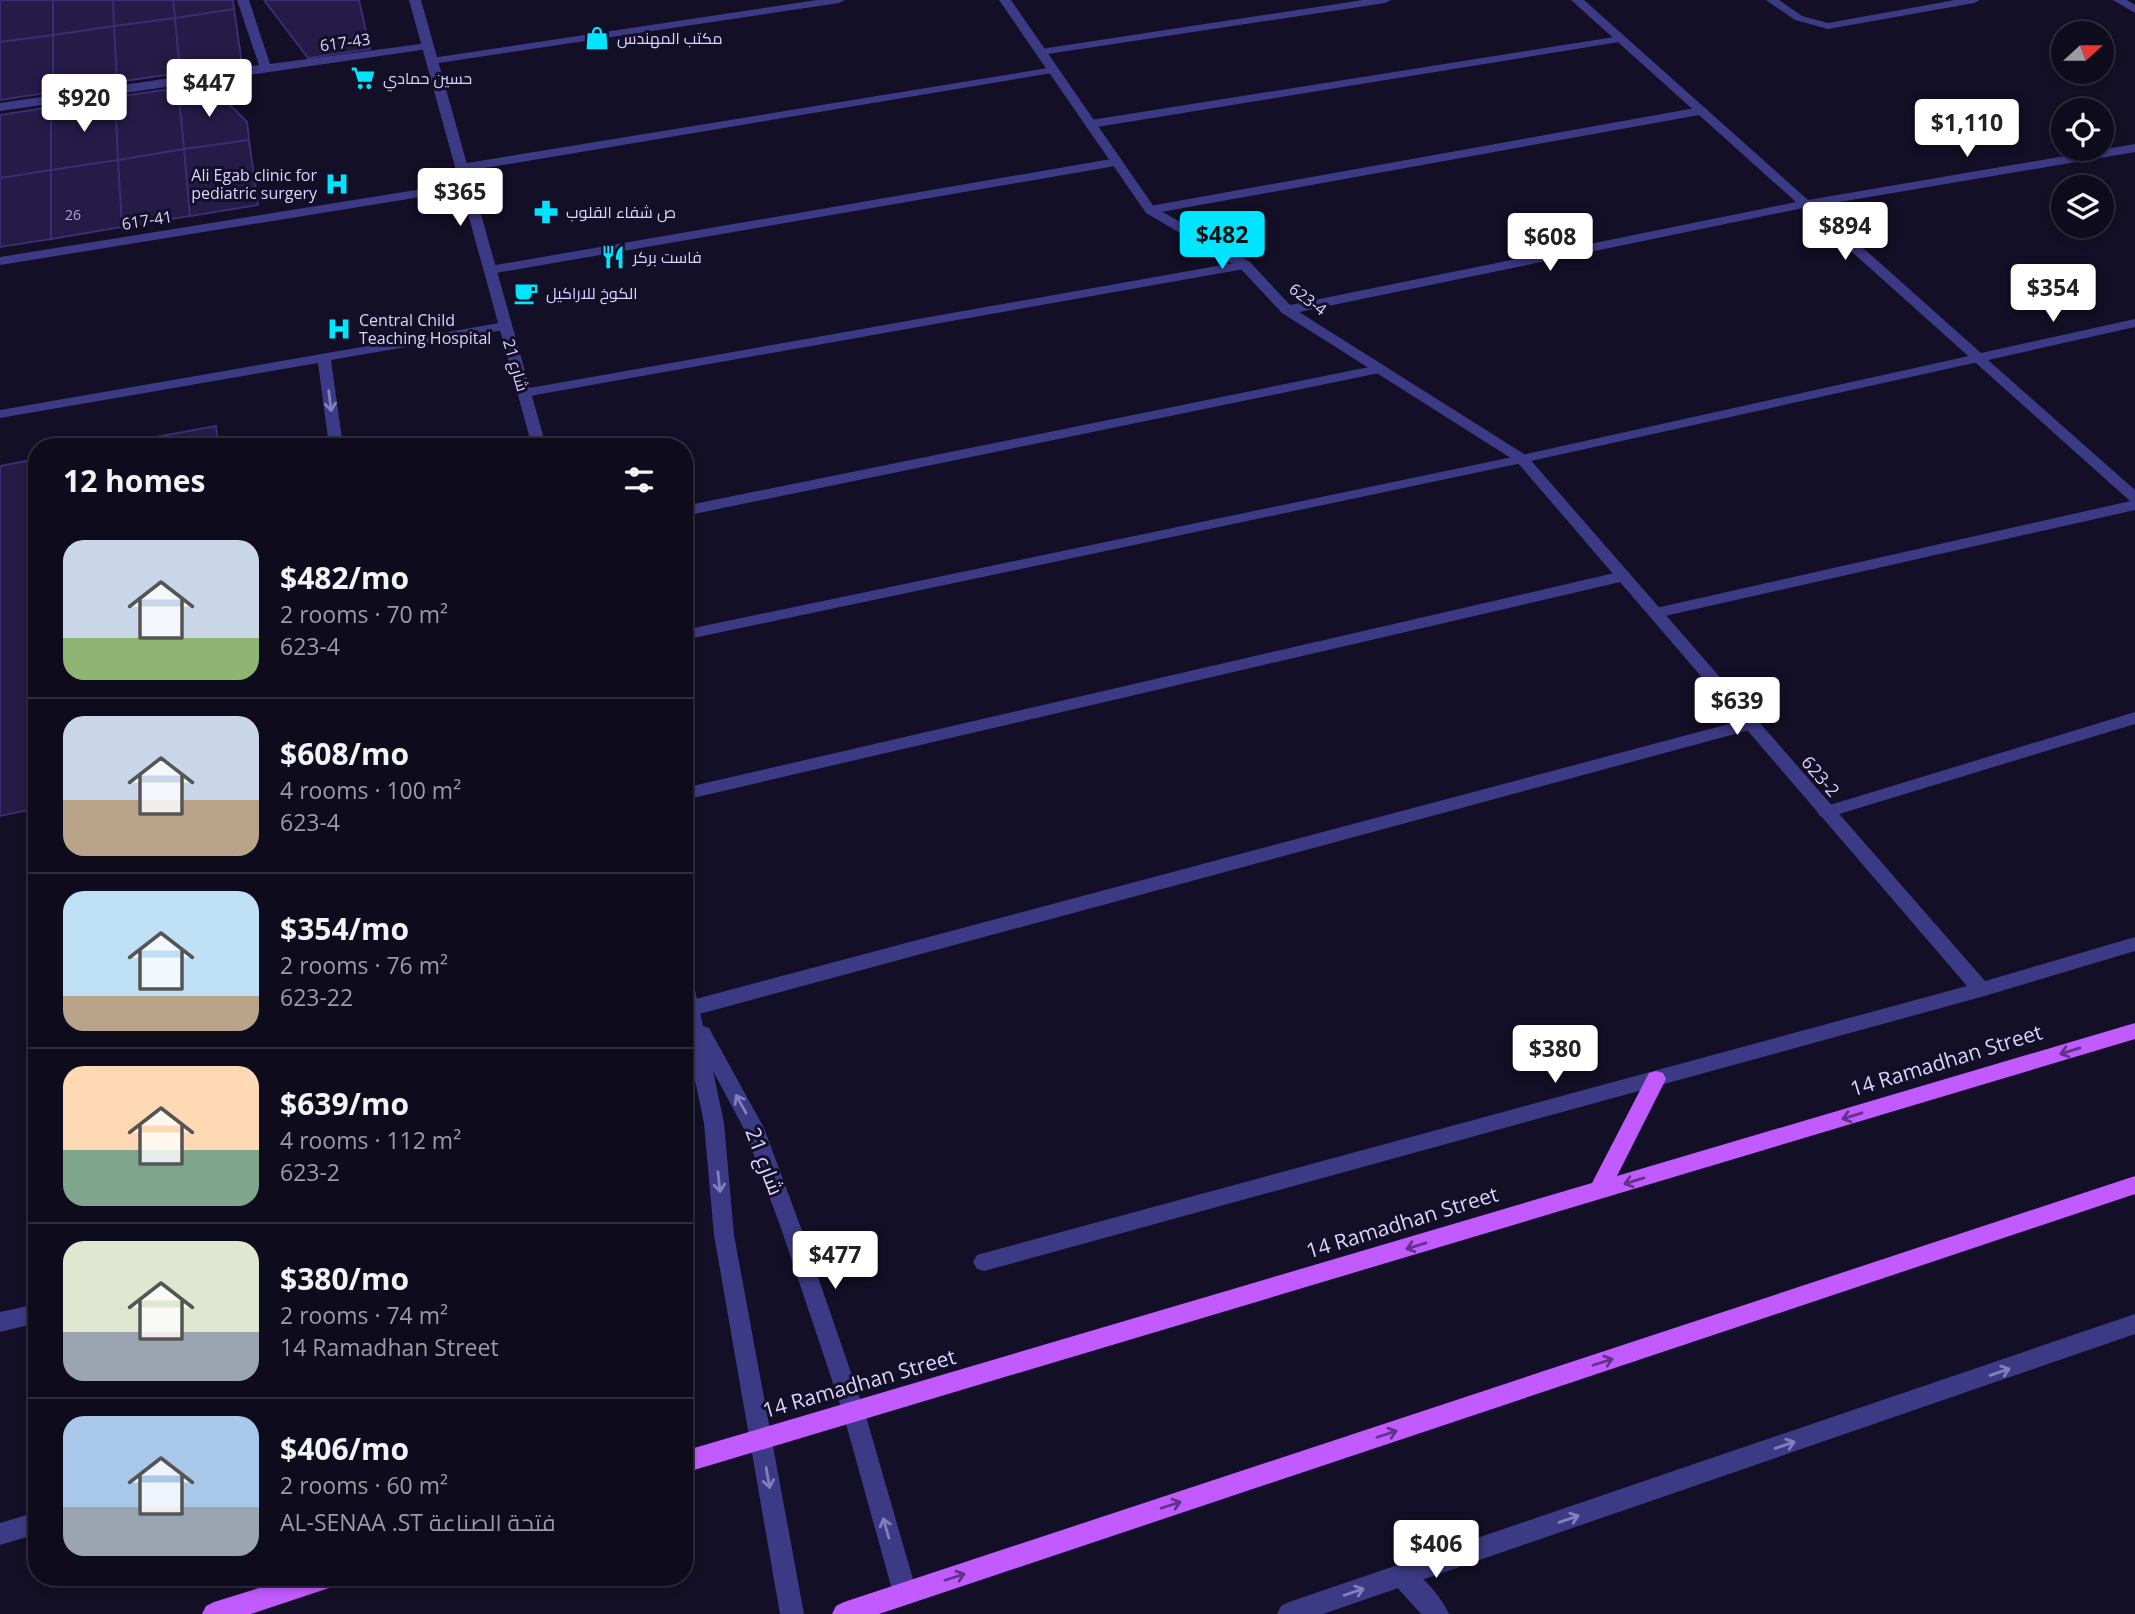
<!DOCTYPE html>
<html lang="en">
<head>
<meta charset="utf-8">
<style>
  body { margin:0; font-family:"Open Sans",Cairo,sans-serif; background:#171425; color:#f1f3f6; height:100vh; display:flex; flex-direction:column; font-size:26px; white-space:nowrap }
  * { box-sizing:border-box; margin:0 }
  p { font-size:23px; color:#9b9ba3 }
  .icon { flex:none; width:38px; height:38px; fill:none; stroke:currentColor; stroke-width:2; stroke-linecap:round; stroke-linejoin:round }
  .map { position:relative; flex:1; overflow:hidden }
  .sheet { position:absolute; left:28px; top:438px; width:665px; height:1148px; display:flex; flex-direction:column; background:#0e0b1c; border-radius:28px; box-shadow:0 4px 10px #0003,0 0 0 2px #2e2b3b }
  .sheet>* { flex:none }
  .needle { width:46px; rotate:69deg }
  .controls { position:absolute; left:2051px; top:21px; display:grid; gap:14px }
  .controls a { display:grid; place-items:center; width:63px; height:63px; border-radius:50%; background:#0e0b1c; box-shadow:0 4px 10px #0003,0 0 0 2px #2e2b3b; font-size:35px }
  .price { position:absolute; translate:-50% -60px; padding:0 16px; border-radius:7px; background:#fff; color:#222; font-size:23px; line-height:46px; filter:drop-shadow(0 2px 4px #0008) }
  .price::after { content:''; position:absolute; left:50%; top:42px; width:21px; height:16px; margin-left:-10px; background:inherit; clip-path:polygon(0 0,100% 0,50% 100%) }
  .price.on { background:#00e5ff; color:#111 }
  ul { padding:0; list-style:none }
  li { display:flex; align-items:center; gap:21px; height:175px; padding:0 35px }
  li+li { border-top:2px solid #2e2b3b }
  li span { display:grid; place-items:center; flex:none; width:196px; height:140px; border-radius:21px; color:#555 }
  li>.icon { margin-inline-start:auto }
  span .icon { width:84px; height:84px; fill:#fffc; stroke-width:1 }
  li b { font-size:30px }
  h2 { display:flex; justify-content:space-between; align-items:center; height:84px; padding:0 35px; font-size:30px }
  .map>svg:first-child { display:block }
  .building { fill:#241b47; stroke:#3b2d73; stroke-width:2 }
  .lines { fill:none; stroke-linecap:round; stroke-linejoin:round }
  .service { fill:#3d3a85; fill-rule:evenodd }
  .minor { fill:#3d3a85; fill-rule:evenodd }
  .tertiary { fill:#3d3a85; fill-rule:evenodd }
  .primary { fill:#c25bff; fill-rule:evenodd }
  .oneway { stroke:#837fbc }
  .oneway2 { stroke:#623188 }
  .labels { text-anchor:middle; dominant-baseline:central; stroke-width:6; stroke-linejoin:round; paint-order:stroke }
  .number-label { font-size:14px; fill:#aca6d1 }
  .far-poi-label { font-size:16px; fill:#d9d4ff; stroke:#130f26; text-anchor:start }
  .far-street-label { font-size:16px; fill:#d9d4ff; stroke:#130f26 }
  .street-label { font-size:18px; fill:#d9d4ff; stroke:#130f26 }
  .near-street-label { font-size:21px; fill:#d9d4ff; stroke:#130f26 }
</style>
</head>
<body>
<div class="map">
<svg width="2135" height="1614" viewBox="0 0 2135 1614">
  <rect width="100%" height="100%" fill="#130f26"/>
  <path class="building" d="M 0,0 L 53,0 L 53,35 L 0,42 Z
    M 53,0 L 113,0 L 114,26 L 53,35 Z
    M 113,0 L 173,0 L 175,18 L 114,26 Z
    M 173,0 L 233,0 L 234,9 L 175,18 Z
    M 264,0 L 359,0 L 370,49 L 308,58 Z
    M 234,9 L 242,64 L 180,73 L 175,18 Z
    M 175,18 L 180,73 L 117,82 L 114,26 Z
    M 114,26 L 117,82 L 53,92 L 53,35 Z
    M 53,35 L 53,92 L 0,100 L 0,42 Z
    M 200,85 L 217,92 L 247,122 L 249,140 L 184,149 L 178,88 Z
    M 178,88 L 184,149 L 118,160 L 115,97 Z
    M 115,97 L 118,160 L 51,170 L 51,107 Z
    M 51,107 L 51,170 L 0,178 L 0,115 Z
    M 249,140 L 258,205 L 190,216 L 184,149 Z
    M 184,149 L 190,216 L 122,227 L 118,160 Z
    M 118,160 L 122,227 L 51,239 L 51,170 Z
    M 51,170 L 51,239 L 0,247 L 0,178 Z
    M 216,426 L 218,446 L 107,446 Z
    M 37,459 L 37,808 L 0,816 L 0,466 Z"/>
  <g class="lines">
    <path class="service" d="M 1363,0 L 1391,0 L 1385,3 L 1041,55 L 1035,52 L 1041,49 Z
      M 1621,36 L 1627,39 L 1625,41 L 1091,128 L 1085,124 L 1091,120 Z
      M 1054,67 L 1058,68 L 1058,72 L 461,172 L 455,168 L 461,164 Z
      M 1701,107 L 1707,111 L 1705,114 L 1150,214 L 1144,210 L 1150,206 Z
      M 1117,158 L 1121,159 L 1121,165 L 490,274 L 483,270 L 490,266 Z
      M 1245,261 L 1250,262 L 1250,268 L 524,397 L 517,393 L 524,389 Z
      M 505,322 L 512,326 L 510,329 L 331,360 L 343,446 L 329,446 L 318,363 L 0,418 L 0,410 Z
      M 1978,354 L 1983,355 L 1983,361 L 1522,463 L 684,640 L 684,630 L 1522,455 Z
      M 1379,365 L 1386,369 L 1384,372 L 684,516 L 684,506 Z
      M 2135,500 L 2135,510 L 1656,618 L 1648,613 L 1656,608 Z
      M 1623,571 L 1629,572 L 1631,576 L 1629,580 L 684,800 L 684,788 Z
      M 2135,712 L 2135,724 L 1826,818 L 1820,816 L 1817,812 L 1820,808 Z
      M 1751,718 L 1757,720 L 1759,724 L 1757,728 L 692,1016 L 684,1011 L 685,1003 L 692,1000 Z
      M 37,1304 L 37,1323 L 0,1332 L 0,1312 Z
      M 2135,1314 L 2135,1334 L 1323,1614 L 1277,1614 L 1281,1606 L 1289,1602 Z
      M 37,1512 L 37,1534 L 0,1545 L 0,1523 Z"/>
    <path class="minor" d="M 237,0 L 249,0 L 270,64 L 428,43 L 434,46 L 428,49 L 0,111 L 0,103 L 259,65 Z
      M 817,0 L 845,0 L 839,3 L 432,64 L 426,61 L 432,58 Z
      M 999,0 L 1011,0 L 1154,207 L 1250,262 L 1290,305 L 1796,202 L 1571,0 L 1584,0 L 1808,200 L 2135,144 L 2135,152 L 1816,206 L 1981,353 L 2135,319 L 2135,327 L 1988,360 L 2135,490 L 2135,503 L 2130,501 L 1803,208 L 1299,312 L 1527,456 L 1985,981 L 2135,937 L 2135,951 L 1981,997 L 984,1271 L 977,1269 L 973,1262 L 977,1255 L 984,1253 L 1967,986 L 1517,462 L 1282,313 L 1240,268 L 1146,213 Z
      M 1766,0 L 1779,0 L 1802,16 L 1828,23 L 1955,0 L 1980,0 L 1974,3 L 1828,29 L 1795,20 Z
      M 2113,0 L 2127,0 L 2135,5 L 2135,13 Z
      M 466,182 L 472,186 L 470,189 L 0,265 L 0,257 Z
      M 1402,1564 C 1419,1571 1442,1597 1449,1614 L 1421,1614 L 1394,1584 L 1390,1576 L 1394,1568 Z"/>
    <path class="tertiary" d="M 409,0 L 421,0 L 546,446 L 532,446 Z
      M 684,974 L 691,976 L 693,981 L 703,1026 L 709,1028 L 764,1128 L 801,1228 L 865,1413 L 917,1593 L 913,1601 L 905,1605 L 897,1601 L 893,1593 L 843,1413 L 781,1228 L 744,1129 L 713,1071 L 724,1123 L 734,1235 L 804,1614 L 780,1614 L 714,1235 L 704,1123 L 684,1028 Z"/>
    <path class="primary" d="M 2135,1023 L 2135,1039 L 684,1473 L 684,1451 L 1592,1183 L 1649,1073 L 1656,1071 L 1663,1073 L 1666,1079 L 1617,1176 Z
      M 2135,1176 L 2135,1194 L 879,1614 L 832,1614 L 836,1606 L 844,1602 Z
      M 294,1577 L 342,1577 L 338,1585 L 251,1614 L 202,1614 L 206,1606 L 214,1602 Z"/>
  </g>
  <defs><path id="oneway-shaft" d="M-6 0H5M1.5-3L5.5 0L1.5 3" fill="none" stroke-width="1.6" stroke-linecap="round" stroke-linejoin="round" transform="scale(1.75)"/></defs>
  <g class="oneway">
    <use href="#oneway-shaft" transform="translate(330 401) rotate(83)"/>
    <use href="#oneway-shaft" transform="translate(741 1104) rotate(-119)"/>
    <use href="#oneway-shaft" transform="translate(719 1182) rotate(84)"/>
    <use href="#oneway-shaft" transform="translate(2000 1372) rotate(-19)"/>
    <use href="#oneway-shaft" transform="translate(1785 1445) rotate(-19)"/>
    <use href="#oneway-shaft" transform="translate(768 1478) rotate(80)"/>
    <use href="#oneway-shaft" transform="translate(1569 1519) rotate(-19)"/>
    <use href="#oneway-shaft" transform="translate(886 1528) rotate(-106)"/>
    <use href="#oneway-shaft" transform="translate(1354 1592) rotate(-19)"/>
  </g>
  <g class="oneway2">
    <use href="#oneway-shaft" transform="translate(2070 1051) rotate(163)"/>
    <use href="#oneway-shaft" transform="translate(1852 1116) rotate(163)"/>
    <use href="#oneway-shaft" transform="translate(1634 1181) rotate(163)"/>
    <use href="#oneway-shaft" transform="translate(1416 1246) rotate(163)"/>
    <use href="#oneway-shaft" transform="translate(1603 1362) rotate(-18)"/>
    <use href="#oneway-shaft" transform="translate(1387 1434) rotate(-18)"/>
    <use href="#oneway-shaft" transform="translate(1171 1505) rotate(-18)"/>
    <use href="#oneway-shaft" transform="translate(955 1577) rotate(-18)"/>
  </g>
  <defs>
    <g id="shop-bare" transform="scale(1.89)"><path d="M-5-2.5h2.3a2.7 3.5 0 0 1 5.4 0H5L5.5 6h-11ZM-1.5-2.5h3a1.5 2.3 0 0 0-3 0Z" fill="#00e5ff" stroke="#130f26" stroke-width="2.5" paint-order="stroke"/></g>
    <g id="supermarket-bare" transform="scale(1.89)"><path d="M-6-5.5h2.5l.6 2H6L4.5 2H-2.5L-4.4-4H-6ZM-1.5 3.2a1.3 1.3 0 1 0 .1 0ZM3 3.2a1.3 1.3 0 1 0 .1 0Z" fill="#00e5ff" stroke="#130f26" stroke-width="2.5" paint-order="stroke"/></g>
    <g id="hospital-bare" transform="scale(1.89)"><path d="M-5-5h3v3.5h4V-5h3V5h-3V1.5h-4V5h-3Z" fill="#00e5ff" stroke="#130f26" stroke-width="2.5" paint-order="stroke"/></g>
    <g id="pharmacy-bare" transform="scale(1.89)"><path d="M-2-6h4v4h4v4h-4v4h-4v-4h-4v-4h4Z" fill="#00e5ff" stroke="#130f26" stroke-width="2.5" paint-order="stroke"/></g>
    <g id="restaurant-bare" transform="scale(1.89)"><path d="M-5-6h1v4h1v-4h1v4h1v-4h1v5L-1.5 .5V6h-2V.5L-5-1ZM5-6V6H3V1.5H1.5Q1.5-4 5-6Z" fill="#00e5ff" stroke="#130f26" stroke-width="2.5" paint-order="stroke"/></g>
    <g id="cafe-bare" transform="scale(1.89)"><path d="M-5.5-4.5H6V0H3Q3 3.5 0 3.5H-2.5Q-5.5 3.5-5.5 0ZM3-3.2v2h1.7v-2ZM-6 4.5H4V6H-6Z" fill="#00e5ff" stroke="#130f26" stroke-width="2.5" paint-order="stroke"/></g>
  </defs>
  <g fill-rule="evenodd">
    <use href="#shop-bare" x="597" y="38"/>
    <use href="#supermarket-bare" x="363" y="78"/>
    <use href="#hospital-bare" x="337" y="184"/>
    <use href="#pharmacy-bare" x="546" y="212"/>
    <use href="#restaurant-bare" x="613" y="257"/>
    <use href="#cafe-bare" x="526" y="293"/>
    <use href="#hospital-bare" x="339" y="329"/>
  </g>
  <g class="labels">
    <g class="number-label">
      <text x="73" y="214">26</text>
    </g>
    <g class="far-poi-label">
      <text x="617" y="38">مكتب المهندس</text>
      <text x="383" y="78">حسين حمادي</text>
      <text x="317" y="175" text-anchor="end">Ali Egab clinic for<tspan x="317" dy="18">pediatric surgery</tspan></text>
      <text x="566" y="212">ص شفاء القلوب</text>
      <text x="633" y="257">فاست بركر</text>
      <text x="546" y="293">الكوخ للاراكيل</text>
      <text x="359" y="320">Central Child<tspan x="359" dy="18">Teaching Hospital</tspan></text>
    </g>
    <g class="far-street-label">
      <text transform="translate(345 42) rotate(-8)">617-43</text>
      <text transform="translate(147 220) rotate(-9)">617-41</text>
      <text transform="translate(1308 299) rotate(37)">623-4</text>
      <text transform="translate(516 365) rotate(74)">شارع 21</text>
    </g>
    <g class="street-label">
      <text transform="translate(1821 776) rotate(49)">623-2</text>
    </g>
    <g class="near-street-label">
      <text transform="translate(1946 1060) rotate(-17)">14 Ramadhan Street</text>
      <text transform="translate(765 1161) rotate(69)">شارع 21</text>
      <text transform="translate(1402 1222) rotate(-17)">14 Ramadhan Street</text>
      <text transform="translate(859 1383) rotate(-16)">14 Ramadhan Street</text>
    </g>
  </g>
</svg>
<div class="controls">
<a><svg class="needle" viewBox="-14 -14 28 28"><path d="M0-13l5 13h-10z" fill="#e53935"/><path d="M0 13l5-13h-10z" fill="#9b9ba3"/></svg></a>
<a><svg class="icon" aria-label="locate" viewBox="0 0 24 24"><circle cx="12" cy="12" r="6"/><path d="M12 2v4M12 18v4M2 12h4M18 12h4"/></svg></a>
<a><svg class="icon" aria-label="layers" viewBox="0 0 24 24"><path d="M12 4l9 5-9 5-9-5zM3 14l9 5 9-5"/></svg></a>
</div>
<b class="price" style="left:209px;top:119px">$447</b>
<b class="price" style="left:84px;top:134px">$920</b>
<b class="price" style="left:1967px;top:159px">$1,110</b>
<b class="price" style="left:460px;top:228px">$365</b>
<b class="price" style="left:1845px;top:262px">$894</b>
<b class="price on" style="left:1222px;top:271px">$482</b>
<b class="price" style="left:1550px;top:273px">$608</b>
<b class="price" style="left:2053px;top:324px">$354</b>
<b class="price" style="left:1737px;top:737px">$639</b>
<b class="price" style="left:1555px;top:1085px">$380</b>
<b class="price" style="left:835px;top:1291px">$477</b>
<b class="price" style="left:1436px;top:1580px">$406</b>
<section class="sheet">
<h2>12 homes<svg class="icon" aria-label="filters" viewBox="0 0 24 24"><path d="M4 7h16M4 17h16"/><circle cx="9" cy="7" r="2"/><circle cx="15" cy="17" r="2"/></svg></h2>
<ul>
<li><span style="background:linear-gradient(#c9d6e8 70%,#8fb573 0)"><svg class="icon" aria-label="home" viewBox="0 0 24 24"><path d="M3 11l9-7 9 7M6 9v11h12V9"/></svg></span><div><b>$482/mo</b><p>2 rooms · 70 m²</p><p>623-4</p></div></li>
<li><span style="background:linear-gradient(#c9d6e8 60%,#b9a48a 0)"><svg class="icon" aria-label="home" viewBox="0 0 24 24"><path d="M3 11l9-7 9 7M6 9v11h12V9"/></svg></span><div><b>$608/mo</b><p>4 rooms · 100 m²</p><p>623-4</p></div></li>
<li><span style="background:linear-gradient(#bfe0f5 75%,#b9a48a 0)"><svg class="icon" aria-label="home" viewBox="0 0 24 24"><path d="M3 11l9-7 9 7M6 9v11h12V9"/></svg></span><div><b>$354/mo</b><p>2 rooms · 76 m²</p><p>623-22</p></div></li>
<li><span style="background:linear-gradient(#ffd9b3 60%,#7fa58c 0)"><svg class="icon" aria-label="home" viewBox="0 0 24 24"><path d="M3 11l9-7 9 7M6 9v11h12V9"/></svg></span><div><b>$639/mo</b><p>4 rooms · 112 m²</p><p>623-2</p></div></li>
<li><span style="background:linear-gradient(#dfe7d0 65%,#9aa5b1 0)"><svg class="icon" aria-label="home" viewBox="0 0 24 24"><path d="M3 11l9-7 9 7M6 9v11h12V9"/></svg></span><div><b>$380/mo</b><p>2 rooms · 74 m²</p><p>14 Ramadhan Street</p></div></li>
<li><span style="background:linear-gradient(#a9c7e8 65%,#9aa5b1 0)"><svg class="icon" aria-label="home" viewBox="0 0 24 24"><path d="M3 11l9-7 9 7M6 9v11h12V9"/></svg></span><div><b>$406/mo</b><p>2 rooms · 60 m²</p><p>AL-SENAA .ST فتحة الصناعة</p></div></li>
</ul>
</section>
</div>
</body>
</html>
